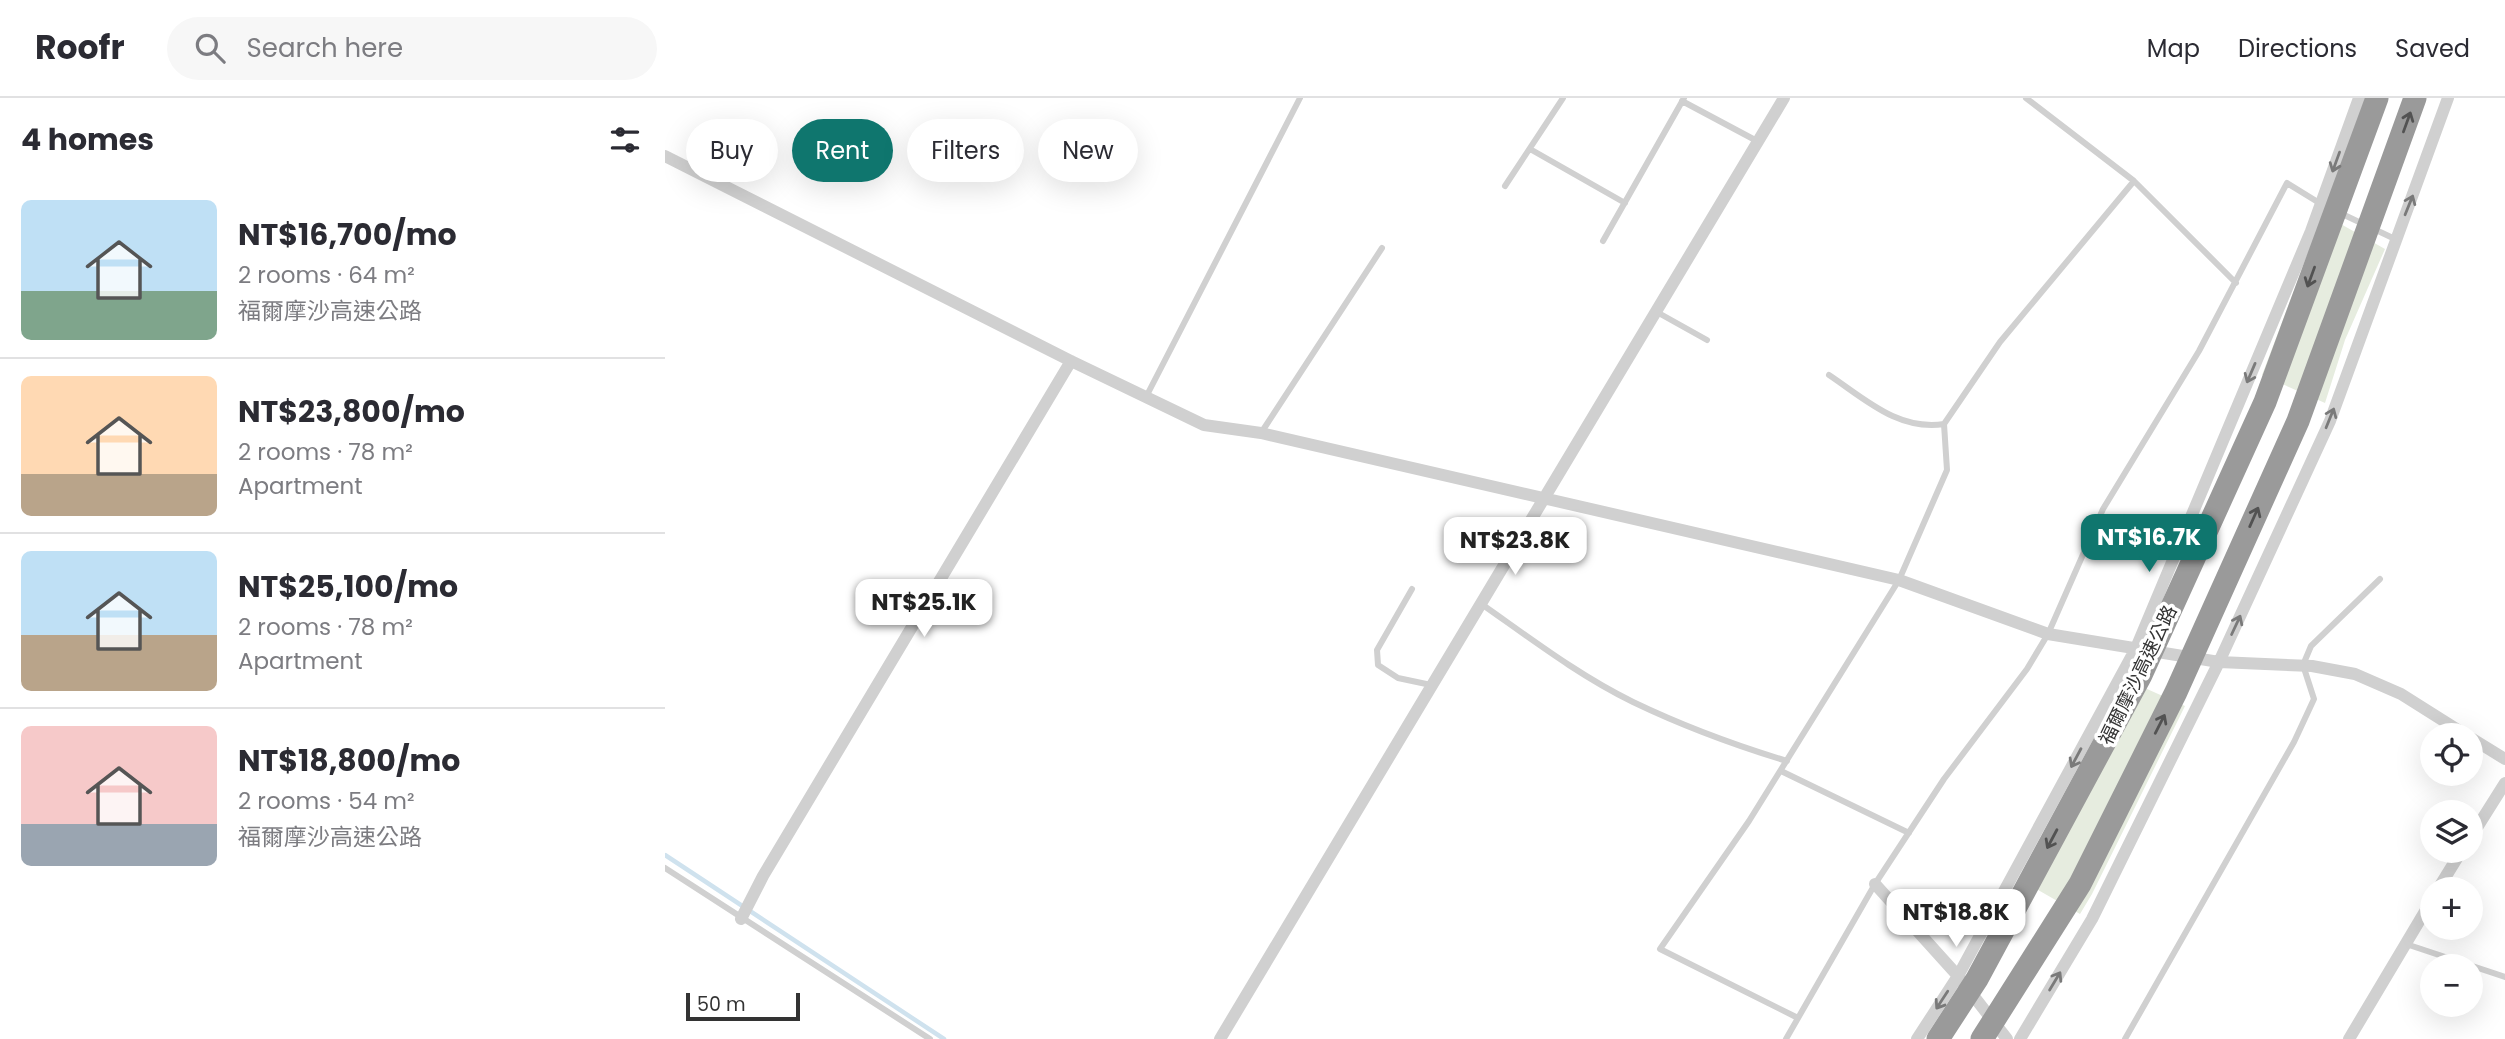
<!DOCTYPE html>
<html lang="en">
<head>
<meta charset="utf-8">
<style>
  body { margin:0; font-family:Poppins,"Noto Sans TC",sans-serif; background:#f7f7f7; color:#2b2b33; height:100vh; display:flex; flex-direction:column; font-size:26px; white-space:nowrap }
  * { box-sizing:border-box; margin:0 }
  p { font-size:23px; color:#7c7c81 }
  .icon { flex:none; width:38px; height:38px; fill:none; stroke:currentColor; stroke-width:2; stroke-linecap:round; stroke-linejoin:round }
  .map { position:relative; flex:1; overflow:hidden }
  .side { display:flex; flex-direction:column; background:#fff; width:665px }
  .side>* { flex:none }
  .banner { position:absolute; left:21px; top:21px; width:665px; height:63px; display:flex; gap:14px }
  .fabs { position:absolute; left:1755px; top:625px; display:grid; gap:14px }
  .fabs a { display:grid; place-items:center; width:63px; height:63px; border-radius:50%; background:#fff; box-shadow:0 7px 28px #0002; font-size:35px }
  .scale { position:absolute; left:21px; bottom:18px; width:114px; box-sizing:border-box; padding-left:7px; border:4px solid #333; border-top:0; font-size:19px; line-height:24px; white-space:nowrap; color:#333; -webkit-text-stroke:5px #fff; paint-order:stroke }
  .price { position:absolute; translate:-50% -60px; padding:0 16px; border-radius:14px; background:#fff; color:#222; font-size:23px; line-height:46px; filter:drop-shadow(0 2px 4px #0008) }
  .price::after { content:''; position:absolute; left:50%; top:42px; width:21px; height:16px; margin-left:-10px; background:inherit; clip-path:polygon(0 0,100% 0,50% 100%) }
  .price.on { background:#0f766e; color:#fff }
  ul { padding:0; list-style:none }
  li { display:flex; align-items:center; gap:21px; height:175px; padding:0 21px }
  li+li { border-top:2px solid #e1e1e2 }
  li span { display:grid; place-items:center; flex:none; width:196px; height:140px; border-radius:10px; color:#555 }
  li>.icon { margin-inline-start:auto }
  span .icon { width:84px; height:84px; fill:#fffc; stroke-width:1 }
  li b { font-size:30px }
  h2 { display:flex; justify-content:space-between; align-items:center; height:84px; padding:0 21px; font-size:30px }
  .chip { padding:0 24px; border-radius:32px; background:#fff; box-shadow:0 7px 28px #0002; font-size:24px; line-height:63px }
  .chip.on { background:#0f766e; color:#fff }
  header { display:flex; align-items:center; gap:42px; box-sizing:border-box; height:98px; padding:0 35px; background:#fff; border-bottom:2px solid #e1e1e2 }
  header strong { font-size:33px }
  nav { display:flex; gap:38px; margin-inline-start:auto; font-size:24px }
  .search { width:490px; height:63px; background:#f7f7f7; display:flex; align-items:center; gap:18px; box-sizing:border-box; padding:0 24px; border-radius:38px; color:#7c7c81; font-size:26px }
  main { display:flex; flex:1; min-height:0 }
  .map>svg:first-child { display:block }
  .green { fill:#e6ecdf }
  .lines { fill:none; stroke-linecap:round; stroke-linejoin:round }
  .stream { stroke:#cfe2ee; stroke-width:4.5 }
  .service { stroke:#d0d0d0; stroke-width:6 }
  .minor { stroke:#d0d0d0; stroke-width:12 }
  .motorway { stroke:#9a9a9a; stroke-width:23 }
  .oneway { stroke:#525252 }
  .oneway2 { stroke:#7a7a7a }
  .labels { text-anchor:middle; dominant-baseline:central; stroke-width:7; stroke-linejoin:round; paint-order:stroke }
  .street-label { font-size:19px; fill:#333; stroke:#fff }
</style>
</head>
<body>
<header>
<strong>Roofr</strong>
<div class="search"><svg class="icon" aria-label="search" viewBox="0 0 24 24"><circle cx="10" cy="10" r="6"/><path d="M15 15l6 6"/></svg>Search here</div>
<nav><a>Map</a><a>Directions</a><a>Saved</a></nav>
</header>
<main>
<section class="side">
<h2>4 homes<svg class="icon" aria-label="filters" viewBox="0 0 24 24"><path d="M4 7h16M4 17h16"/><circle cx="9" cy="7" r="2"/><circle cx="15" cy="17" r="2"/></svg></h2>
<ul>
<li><span style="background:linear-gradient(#bfe0f5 65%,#7fa58c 0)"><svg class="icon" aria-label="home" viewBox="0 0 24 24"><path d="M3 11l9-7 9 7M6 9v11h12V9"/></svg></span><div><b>NT$16,700/mo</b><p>2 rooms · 64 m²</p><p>福爾摩沙高速公路</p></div></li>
<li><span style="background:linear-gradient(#ffd9b3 70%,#b9a48a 0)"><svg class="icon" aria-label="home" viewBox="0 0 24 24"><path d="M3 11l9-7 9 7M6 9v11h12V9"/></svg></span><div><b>NT$23,800/mo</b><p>2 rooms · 78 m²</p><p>Apartment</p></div></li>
<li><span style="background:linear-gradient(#bfe0f5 60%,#b9a48a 0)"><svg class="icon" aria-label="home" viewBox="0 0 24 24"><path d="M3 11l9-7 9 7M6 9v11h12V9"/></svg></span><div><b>NT$25,100/mo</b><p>2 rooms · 78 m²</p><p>Apartment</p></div></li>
<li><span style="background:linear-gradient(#f6c9c9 70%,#9aa5b1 0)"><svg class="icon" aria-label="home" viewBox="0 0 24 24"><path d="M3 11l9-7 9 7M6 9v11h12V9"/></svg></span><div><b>NT$18,800/mo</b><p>2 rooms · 54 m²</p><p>福爾摩沙高速公路</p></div></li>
</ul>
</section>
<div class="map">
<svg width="1840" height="941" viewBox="0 0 1840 941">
  <rect width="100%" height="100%" fill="#fff"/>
  <path class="green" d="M 1658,116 L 1720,151 L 1680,242 L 1660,305 L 1597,277 Z
    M 1462,582 L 1520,608 L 1427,796 L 1415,816 L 1354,781 Z"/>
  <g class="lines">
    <path class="stream" d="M 0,757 L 279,941"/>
    <path class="service" d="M 1361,0 L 1469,83 L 1571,185
      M 1017,3 L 1092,43
      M 865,51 L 960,105
      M 840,88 L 898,0
      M 1675,115 L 1730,141
      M 938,143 L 1019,0
      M 990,213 L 1042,242
      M 1164,277 C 1200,301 1233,333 1279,326
      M 481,299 L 635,0
      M 596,335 L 717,150
      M 747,491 L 712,552 L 713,567 L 733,580 L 766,587
      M 815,505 C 865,540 913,577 968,604 C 1018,628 1069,647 1122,663
      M 1116,673 L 1244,735
      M 0,770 L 265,941
      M 1741,846 L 1840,879
      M 1133,920 L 995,851 L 1084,723 L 1234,482 L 1282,372 L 1279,326 L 1335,244 L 1469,83
      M 1121,941 L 1210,786 L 1279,681 L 1362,571 L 1383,536 L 1438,411 L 1534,253 L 1622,85 L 1656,106
      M 1460,941 L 1629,644 L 1649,601 L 1638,567 L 1646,548 L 1715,481"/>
    <path class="minor" d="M 0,58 L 406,263 L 539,327 L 596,335 L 1234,482 L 1383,536 L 1554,564 L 1647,568 L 1690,576 L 1736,596 L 1801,637
      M 1806,640 L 1840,661
      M 1806,739 L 1840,685
      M 1210,786 L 1293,878 L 1342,941
      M 1773,791 L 1797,752
      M 76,821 L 98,778 L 406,263
      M 555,941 L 1119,0
      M 1252,941 L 1293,878 L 1471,550 L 1646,133 L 1694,0
      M 1355,941 L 1427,821 L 1554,564 L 1665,323 L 1783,0
      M 1684,941 L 1768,800"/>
    <path class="motorway" d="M 1273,941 L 1312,881 L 1476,577 L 1600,304 L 1712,0
      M 1317,941 L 1415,786 L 1511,594 L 1633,323 L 1750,0"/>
  </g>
  <defs><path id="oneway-shaft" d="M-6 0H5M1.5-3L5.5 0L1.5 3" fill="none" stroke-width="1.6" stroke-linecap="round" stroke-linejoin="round" transform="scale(1.75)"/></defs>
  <g class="oneway">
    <use href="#oneway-shaft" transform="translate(1742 24) rotate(-70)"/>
    <use href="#oneway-shaft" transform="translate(1646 179) rotate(110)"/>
    <use href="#oneway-shaft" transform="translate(1589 419) rotate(-66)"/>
    <use href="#oneway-shaft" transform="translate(1495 626) rotate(-63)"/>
    <use href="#oneway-shaft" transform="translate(1387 741) rotate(118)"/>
  </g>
  <g class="oneway2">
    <use href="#oneway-shaft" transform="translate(1671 64) rotate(110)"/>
    <use href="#oneway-shaft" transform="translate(1744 107) rotate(-68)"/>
    <use href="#oneway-shaft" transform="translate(1586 275) rotate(113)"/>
    <use href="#oneway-shaft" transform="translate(1665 320) rotate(-68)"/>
    <use href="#oneway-shaft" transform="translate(1571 527) rotate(-65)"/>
    <use href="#oneway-shaft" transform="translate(1411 660) rotate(118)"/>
    <use href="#oneway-shaft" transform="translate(1390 883) rotate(-59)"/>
    <use href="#oneway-shaft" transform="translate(1277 902) rotate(123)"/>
  </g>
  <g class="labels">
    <g class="street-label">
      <text transform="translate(1473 577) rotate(-64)">福爾摩沙高速公路</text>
    </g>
  </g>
</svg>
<div class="fabs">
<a><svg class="icon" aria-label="locate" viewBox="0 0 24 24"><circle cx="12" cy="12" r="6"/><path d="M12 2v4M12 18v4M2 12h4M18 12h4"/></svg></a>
<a><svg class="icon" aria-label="layers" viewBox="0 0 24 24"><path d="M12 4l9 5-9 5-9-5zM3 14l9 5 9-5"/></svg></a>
<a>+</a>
<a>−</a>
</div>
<div class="scale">50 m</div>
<b class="price on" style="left:1484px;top:476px">NT$16.7K</b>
<b class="price" style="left:850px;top:479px">NT$23.8K</b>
<b class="price" style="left:259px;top:541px">NT$25.1K</b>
<b class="price" style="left:1291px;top:851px">NT$18.8K</b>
<div class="banner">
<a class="chip">Buy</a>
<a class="chip on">Rent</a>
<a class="chip">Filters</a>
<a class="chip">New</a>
</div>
</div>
</main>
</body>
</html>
